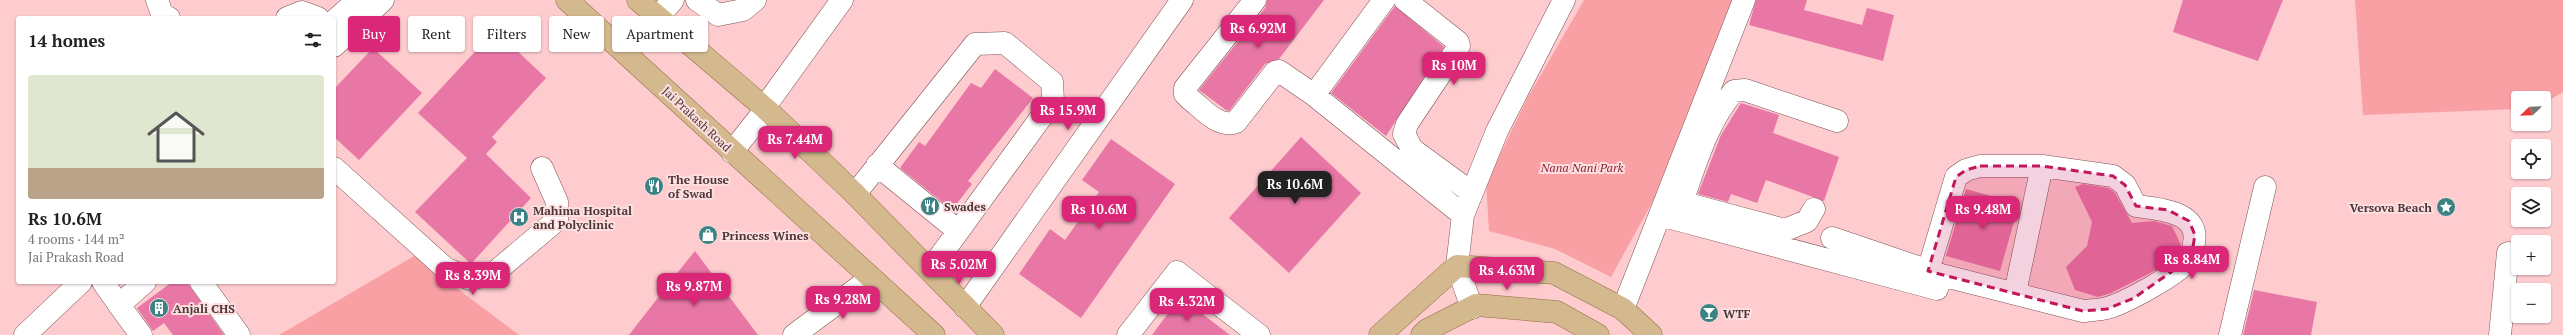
<!DOCTYPE html>
<html lang="en">
<head>
<meta charset="utf-8">
<style>
  body { margin:0; font-family:"PT Serif",serif; background:#f6f6f6; color:#222; height:100vh; display:flex; flex-direction:column; font-size:15px; white-space:nowrap }
  * { box-sizing:border-box; margin:0 }
  p { font-size:13px; color:#767676 }
  .icon { flex:none; width:22px; height:22px; fill:none; stroke:currentColor; stroke-width:2; stroke-linecap:round; stroke-linejoin:round }
  .map { position:relative; flex:1; overflow:hidden }
  .sheet { position:absolute; left:16px; top:16px; width:320px; height:268px; display:flex; flex-direction:column; background:#fff; border-radius:4px; box-shadow:0 1px 3px #0004 }
  .sheet>* { flex:none }
  .guide { position:absolute; left:348px; top:16px; width:380px; height:36px; display:flex; gap:8px }
  .needle { width:26px; rotate:247deg }
  .fabs { position:absolute; left:2511px; top:91px; display:grid; gap:8px }
  .fabs a { display:grid; place-items:center; width:40px; height:40px; border-radius:4px; background:#fff; box-shadow:0 1px 3px #0004; font-size:20px }
  .price { position:absolute; translate:-50% -34px; padding:0 9px; border-radius:8px; background:#db2777; color:#fff; font-size:13px; line-height:26px; filter:drop-shadow(0 1px 2px #0008) }
  .price::after { content:''; position:absolute; left:50%; top:24px; width:12px; height:9px; margin-left:-6px; background:inherit; clip-path:polygon(0 0,100% 0,50% 100%) }
  .price.selected { background:#222; color:#fff }
  ul { padding:0; list-style:none }
  li { display:grid; align-content:center; gap:8px; height:212px; padding:0 12px }
  li span { display:grid; place-items:center; height:124px; border-radius:4px; color:#555 }
  li>.icon { margin-inline-start:auto }
  span .icon { width:72px; height:72px; fill:#fffc; stroke-width:1 }
  li b { font-size:17px }
  h2 { display:flex; justify-content:space-between; align-items:center; height:48px; padding:0 12px; font-size:17px }
  .chip { padding:0 14px; border-radius:4px; background:#fff; box-shadow:0 1px 3px #0004; font-size:14px; line-height:36px }
  .chip.selected { background:#db2777; color:#fff }
  .map>svg:first-child { display:block }
  .green { fill:#f9a0a5 }
  .building { fill:#e877a5 }
  .lines { fill:none; stroke-linecap:round; stroke-linejoin:round }
  .minor-casing { stroke:#7c5254; stroke-width:23 }
  .major-casing { stroke:#926d40; stroke-width:23 }
  .minor { stroke:#fff; stroke-width:22 }
  .major { stroke:#d4b98f; stroke-width:22 }
  .marked { fill:#c2185b; fill-opacity:0.2; stroke:#c2185b; stroke-width:3; stroke-dasharray:8 5; stroke-linejoin:round }
  .labels { text-anchor:middle; dominant-baseline:central; stroke-width:4; stroke-linejoin:round; paint-order:stroke }
  .street-label { font-size:12px; fill:#4b3738; stroke:#fedfe0 }
  .park-label { font-size:12px; font-style:italic; fill:#8b2034; stroke:#fedfe0 }
  .poi-label { font-size:12px; font-weight:bold; fill:#4b3738; stroke:#fedfe0; text-anchor:start }
</style>
</head>
<body>
<div class="map">
<svg width="2563" height="335" viewBox="0 0 2563 335">
  <rect width="100%" height="100%" fill="#feccce"/>
  <path class="green" d="M 1584,0 L 1732,0 L 1653,201 L 1611,277 L 1555,249 L 1489,231 L 1486,183 L 1527,99 Z
    M 2355,0 L 2563,0 L 2563,92 L 2544,103 L 2544,98 L 2518,98 L 2518,109 L 2363,115 Z
    M 414,256 L 519,335 L 279,335 Z"/>
  <path class="building" d="M 1267,0 L 1324,0 L 1279,59 L 1265,64 L 1229,111 L 1226,110 L 1199,90 L 1265,8 Z
    M 1756,0 L 1807,0 L 1804,10 L 1862,25 L 1867,8 L 1894,15 L 1883,61 L 1749,25 Z
    M 2183,0 L 2283,0 L 2258,61 L 2173,32 Z
    M 1395,6 L 1444,47 L 1386,136 L 1331,93 Z
    M 495,30 L 546,78 L 492,137 L 497,142 L 486,154 L 531,198 L 471,264 L 415,212 L 467,158 L 418,113 Z
    M 373,48 L 422,93 L 359,160 L 334,137 L 334,89 Z
    M 995,69 L 1033,98 L 968,181 L 972,184 L 952,210 L 900,168 L 919,142 L 925,146 L 971,83 L 981,88 Z
    M 1741,103 L 1779,115 L 1773,133 L 1839,157 L 1824,201 L 1766,180 L 1757,203 L 1731,194 L 1728,202 L 1698,194 L 1721,135 Z
    M 1301,137 L 1361,193 L 1289,273 L 1229,218 Z
    M 1111,139 L 1175,184 L 1081,318 L 1019,274 L 1050,229 L 1065,240 L 1099,192 L 1082,180 Z
    M 2083,184 L 2108,188 L 2115,193 L 2132,223 L 2154,221 L 2172,226 L 2181,245 L 2180,250 L 2158,269 L 2111,293 L 2098,297 L 2075,290 L 2066,267 L 2087,246 L 2092,222 L 2075,187 Z
    M 1966,189 L 2019,204 L 2000,271 L 1946,256 Z
    M 695,251 L 758,335 L 629,335 L 674,277 Z
    M 172,282 L 187,282 L 224,335 L 173,335 L 164,323 L 153,331 L 137,308 Z
    M 2254,290 L 2317,302 L 2311,335 L 2243,335 Z
    M 1180,297 L 1230,335 L 1152,335 Z"/>
  <g class="lines">
    <g class="minor-casing">
      <path id="minor" d="M 157,0 L 162,14 L 169,18
        M 697,0 L 718,15 L 743,10 L 755,0
        M 1255,0 L 1185,88 L 1185,94 L 1190,99 C 1202,108 1219,129 1236,122 L 1275,72 L 1279,71 L 1314,95 L 1463,215
        M 1405,0 L 1458,42 L 1459,46 L 1407,124 L 1404,134 L 1412,149 L 1472,193
        M 658,17 L 673,0
        M 287,18 L 302,12 L 318,18
        M 334,21 L 358,0
        M 334,46 L 383,0
        M 1314,95 L 1384,0
        M 732,152 L 766,109 L 769,101 L 842,0
        M 877,165 L 957,230
        M 334,168 L 445,268 L 470,279 L 494,273 L 557,220 L 557,202 L 542,168
        M 855,194 L 975,44 L 1005,43 L 1052,82 L 1053,101 L 930,270
        M 1669,199 L 1785,230 L 1807,221 L 1814,209
        M 1682,202 C 1696,163 1707,122 1734,91 L 1745,90 L 1837,121
        M 1660,215 L 1937,289 L 1941,275 L 2083,311 C 2091,310 2100,310 2107,308 C 2125,303 2181,273 2190,258 C 2193,255 2193,247 2194,243 C 2200,211 2158,209 2136,206 L 2125,185 L 2113,176 L 2042,166 L 1980,166 L 1966,170 L 1956,177 L 1928,271
        M 1832,238 L 1941,275
        M 103,282 L 119,305
        M 201,282 L 239,335
        M 2015,293 L 2042,166
        M 965,307 L 1182,0
        M 1472,308 L 1457,266 L 1463,215 L 1497,131 L 1564,0
        M 1623,309 L 1744,0
        M 25,335 L 81,282
        M 141,335 L 119,305 L 145,282
        M 794,335 L 871,278
        M 1128,335 L 1177,272 L 1259,335
        M 2230,335 L 2265,187
        M 2500,335 L 2508,253"/>
    </g>
    <g class="major-casing">
      <path id="major" d="M 567,0 L 934,335
        M 638,0 L 766,109 L 855,194 L 993,335
        M 1380,335 L 1457,266 L 1554,273 L 1623,309 L 1651,335
        M 1422,335 L 1427,330 L 1476,305 L 1557,312 L 1598,335"/>
    </g>
    <use href="#minor" class="minor"/>
    <use href="#major" class="major"/>
  </g>
  <path class="marked" d="M 1980,166 L 2042,166 L 2113,176 L 2125,185 L 2136,206 L 2168,210 L 2189,221 L 2195,235 L 2191,258 L 2134,298 L 2107,309 L 2083,311 L 1928,271 L 1956,177 L 1966,170 Z"/>
  <defs>
    <g id="restaurant-disc" transform="scale(1)"><circle r="9.5" fill="#3a8283" stroke="#fedfe0"/><path d="M-5-6h1v4h1v-4h1v4h1v-4h1v5L-1.5 .5V6h-2V.5L-5-1ZM5-6V6H3V1.5H1.5Q1.5-4 5-6Z" fill="#fff"/></g>
    <g id="sight-disc" transform="scale(1)"><circle r="9.5" fill="#3a8283" stroke="#fedfe0"/><path d="M0-6L1.8-2.2L6-1.7L2.9 1.2L3.7 5.4L0 3.3L-3.7 5.4L-2.9 1.2L-6-1.7L-1.8-2.2Z" fill="#fff"/></g>
    <g id="hospital-disc" transform="scale(1)"><circle r="9.5" fill="#3a8283" stroke="#fedfe0"/><path d="M-5-5h3v3.5h4V-5h3V5h-3V1.5h-4V5h-3Z" fill="#fff"/></g>
    <g id="shop-disc" transform="scale(1)"><circle r="9.5" fill="#3a8283" stroke="#fedfe0"/><path d="M-5-2.5h2.3a2.7 3.5 0 0 1 5.4 0H5L5.5 6h-11ZM-1.5-2.5h3a1.5 2.3 0 0 0-3 0Z" fill="#fff"/></g>
    <g id="building-disc" transform="scale(1)"><circle r="9.5" fill="#3a8283" stroke="#fedfe0"/><path d="M-4-6H4V6H1V3H-1V6H-4ZM-2.5-4.3h1.7v1.8h-1.7ZM.8-4.3h1.7v1.8H.8ZM-2.5-1h1.7V.8h-1.7ZM.8-1h1.7V.8H.8Z" fill="#fff"/></g>
    <g id="bar-disc" transform="scale(1)"><circle r="9.5" fill="#3a8283" stroke="#fedfe0"/><path d="M-6-5H6L.8 .8V4.5H3.5V6h-7V4.5H-.8V.8Z" fill="#fff"/></g>
  </defs>
  <g fill-rule="evenodd">
    <use href="#restaurant-disc" x="654" y="186"/>
    <use href="#restaurant-disc" x="930" y="206"/>
    <use href="#sight-disc" x="2446" y="207"/>
    <use href="#hospital-disc" x="519" y="217"/>
    <use href="#shop-disc" x="708" y="235"/>
    <use href="#building-disc" x="159" y="308"/>
    <use href="#bar-disc" x="1709" y="313"/>
  </g>
  <g class="labels">
    <g class="street-label">
      <text transform="translate(697 119) rotate(43)">Jai Prakash Road</text>
    </g>
    <g class="park-label">
      <text x="1582" y="167">Nana Nani Park</text>
    </g>
    <g class="poi-label">
      <text x="668" y="179">The House<tspan x="668" dy="14">of Swad</tspan></text>
      <text x="944" y="206">Swades</text>
      <text x="2432" y="207" text-anchor="end">Versova Beach</text>
      <text x="533" y="210">Mahima Hospital<tspan x="533" dy="14">and Polyclinic</tspan></text>
      <text x="722" y="235">Princess Wines</text>
      <text x="173" y="308">Anjali CHS</text>
      <text x="1723" y="313">WTF</text>
    </g>
  </g>
</svg>
<div class="fabs">
<a><svg class="needle" viewBox="-14 -14 28 28"><path d="M0-13l5 13h-10z" fill="#e53935"/><path d="M0 13l5-13h-10z" fill="#767676"/></svg></a>
<a><svg class="icon" aria-label="locate" viewBox="0 0 24 24"><circle cx="12" cy="12" r="6"/><path d="M12 2v4M12 18v4M2 12h4M18 12h4"/></svg></a>
<a><svg class="icon" aria-label="layers" viewBox="0 0 24 24"><path d="M12 4l9 5-9 5-9-5zM3 14l9 5 9-5"/></svg></a>
<a>+</a>
<a>−</a>
</div>
<b class="price" style="left:1258px;top:49px">Rs 6.92M</b>
<b class="price" style="left:1454px;top:86px">Rs 10M</b>
<b class="price" style="left:1068px;top:131px">Rs 15.9M</b>
<b class="price" style="left:795px;top:160px">Rs 7.44M</b>
<b class="price selected" style="left:1295px;top:205px">Rs 10.6M</b>
<b class="price" style="left:1099px;top:230px">Rs 10.6M</b>
<b class="price" style="left:1983px;top:230px">Rs 9.48M</b>
<b class="price" style="left:2192px;top:280px">Rs 8.84M</b>
<b class="price" style="left:959px;top:285px">Rs 5.02M</b>
<b class="price" style="left:1507px;top:291px">Rs 4.63M</b>
<b class="price" style="left:473px;top:296px">Rs 8.39M</b>
<b class="price" style="left:694px;top:307px">Rs 9.87M</b>
<b class="price" style="left:843px;top:320px">Rs 9.28M</b>
<b class="price" style="left:1187px;top:322px">Rs 4.32M</b>
<div class="guide">
<a class="chip selected">Buy</a>
<a class="chip">Rent</a>
<a class="chip">Filters</a>
<a class="chip">New</a>
<a class="chip">Apartment</a>
</div>
<section class="sheet">
<h2>14 homes<svg class="icon" aria-label="filters" viewBox="0 0 24 24"><path d="M4 7h16M4 17h16"/><circle cx="9" cy="7" r="2"/><circle cx="15" cy="17" r="2"/></svg></h2>
<ul>
<li><span style="background:linear-gradient(#dfe7d0 75%,#b9a48a 0)"><svg class="icon" aria-label="home" viewBox="0 0 24 24"><path d="M3 11l9-7 9 7M6 9v11h12V9"/></svg></span><div><b>Rs 10.6M</b><p>4 rooms · 144 m²</p><p>Jai Prakash Road</p></div></li>
</ul>
</section>
</div>
</body>
</html>
